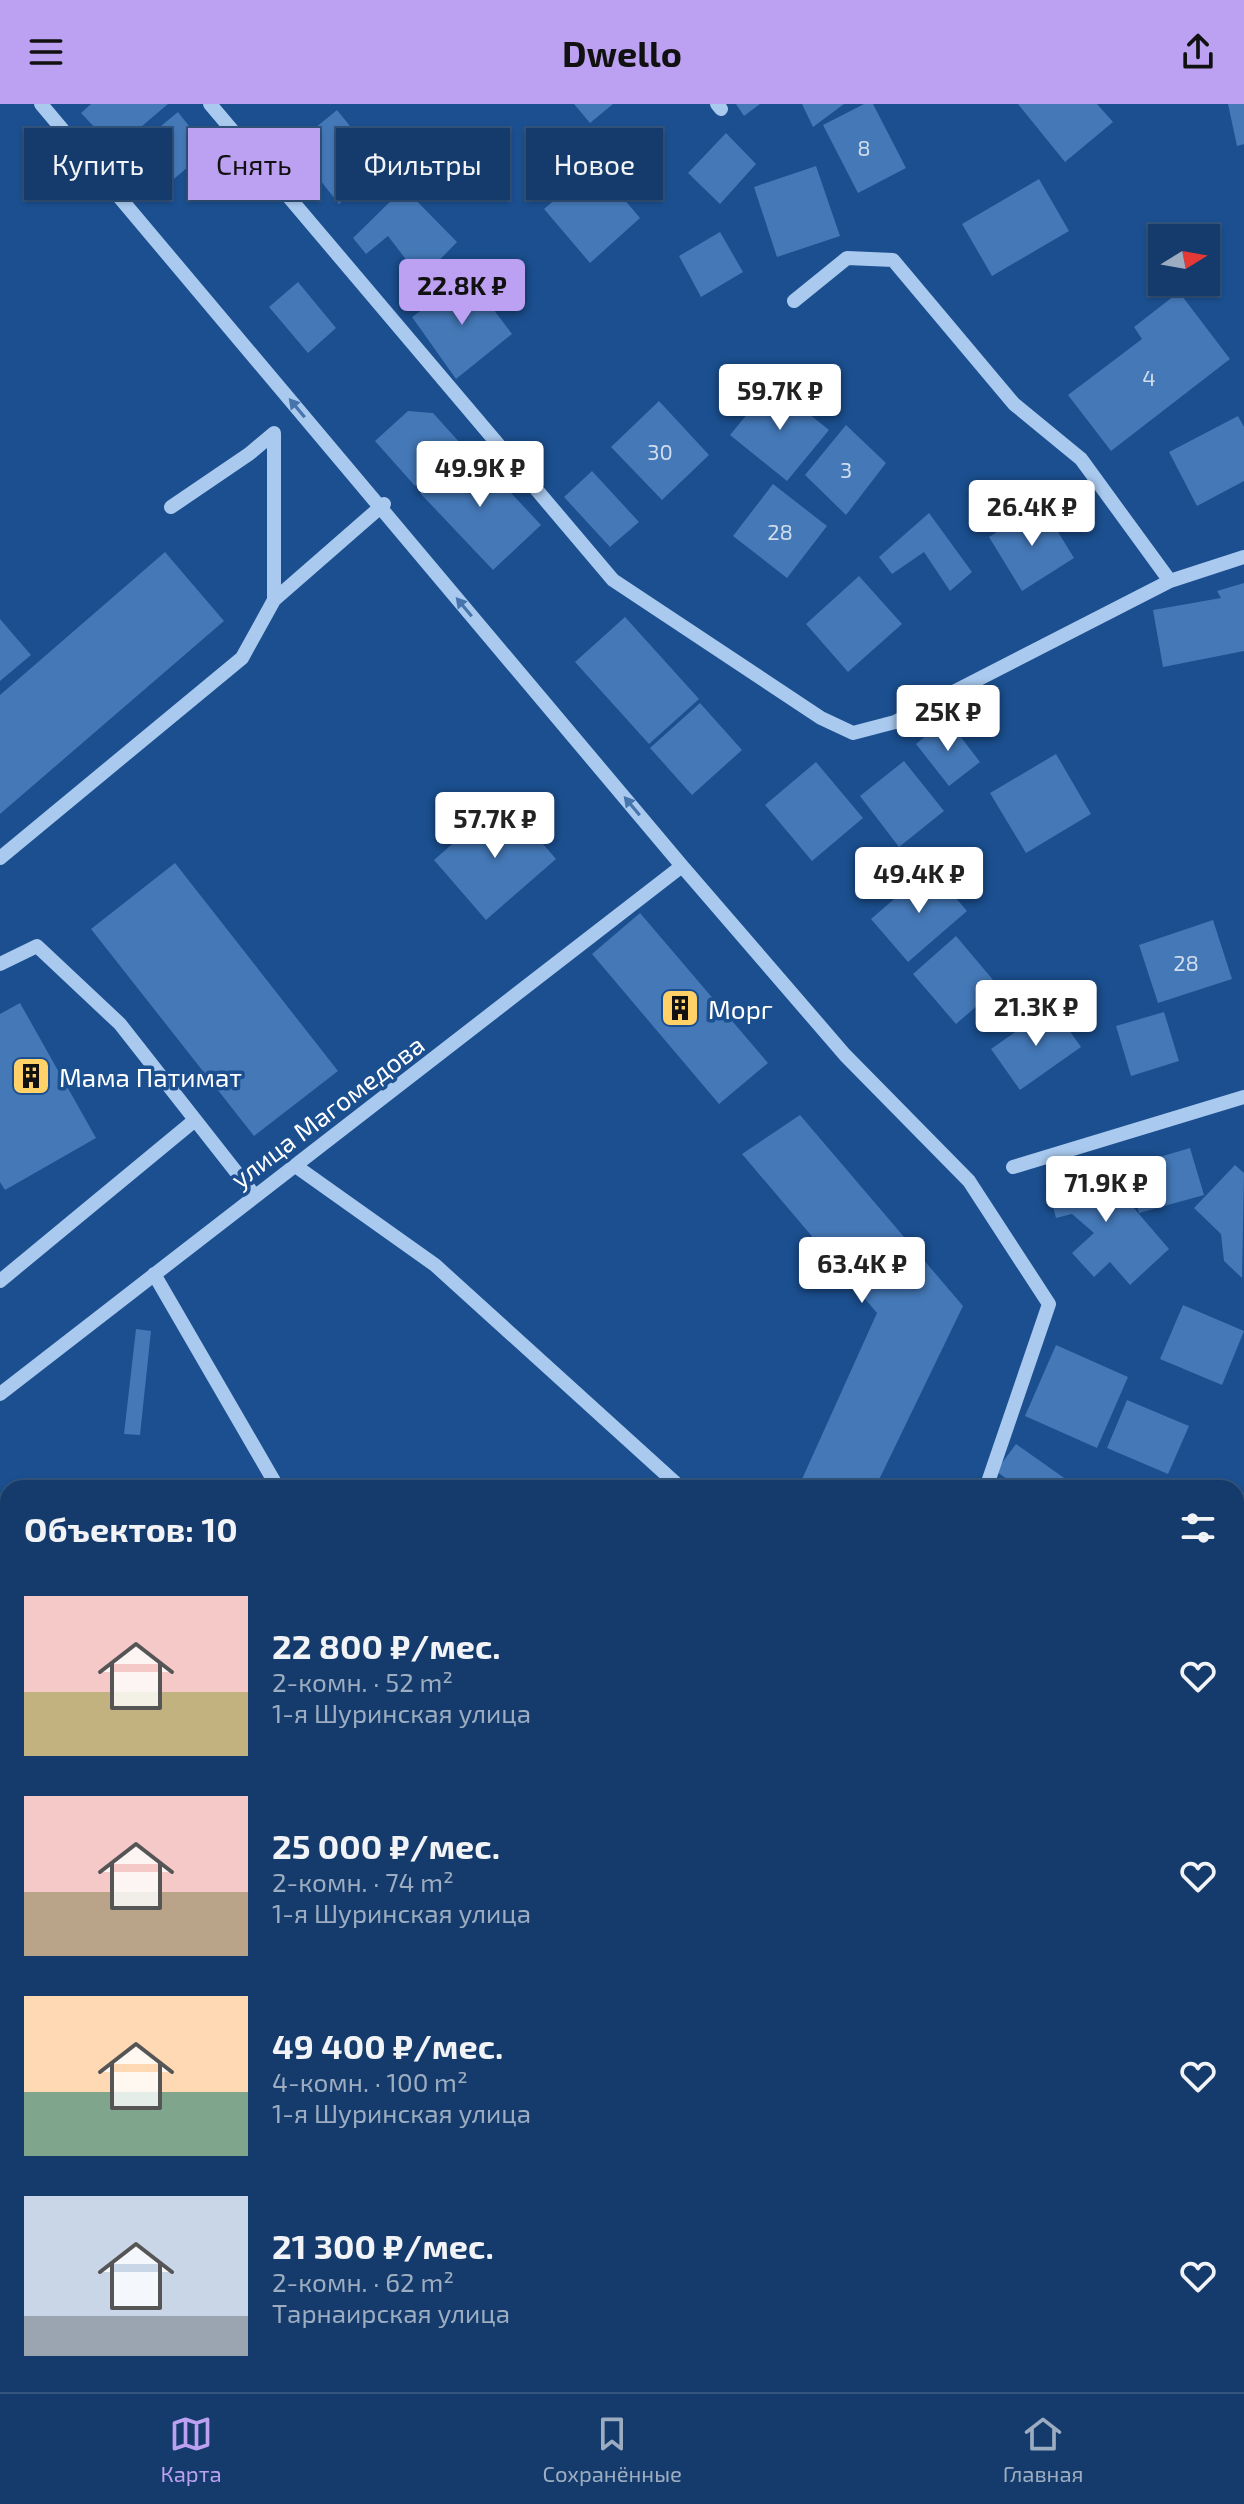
<!DOCTYPE html>
<html lang="ru">
<head>
<meta charset="utf-8">
<style>
  body { margin:0; font-family:"Exo 2",sans-serif; background:#1d4271; color:#f1f3f6; height:100vh; display:flex; flex-direction:column; font-size:30px; white-space:nowrap }
  * { box-sizing:border-box; margin:0 }
  p { font-size:26px; color:#9dadc1 }
  .icon { flex:none; width:44px; height:44px; fill:none; stroke:currentColor; stroke-width:2; stroke-linecap:round; stroke-linejoin:round }
  .map { position:relative; flex:1; overflow:hidden }
  .side { position:absolute; left:0px; top:1376px; width:1244px; height:912px; display:flex; flex-direction:column; background:#143b6b; border-radius:24px 24px 0 0; box-shadow:0 2px 6px #0004,0 0 0 2px #33557e }
  .side>* { flex:none }
  .banner { position:absolute; left:24px; top:24px; width:800px; height:72px; display:flex; gap:16px }
  .needle { width:52px; rotate:79deg }
  .controls { position:absolute; left:1148px; top:120px; display:grid; gap:16px }
  .controls a { display:grid; place-items:center; width:72px; height:72px; border-radius:0px; background:#143b6b; box-shadow:0 2px 6px #0004,0 0 0 2px #33557e; font-size:40px }
  .price { position:absolute; translate:-50% -68px; padding:0 18px; border-radius:8px; background:#fff; color:#222; font-size:26px; line-height:52px; filter:drop-shadow(0 2px 4px #0008) }
  .price::after { content:''; position:absolute; left:50%; top:48px; width:24px; height:18px; margin-left:-12px; background:inherit; clip-path:polygon(0 0,100% 0,50% 100%) }
  .price.active { background:#bca0f2; color:#111 }
  ul { padding:0; list-style:none }
  li { display:flex; align-items:center; gap:24px; height:200px; padding:0 24px }
  li span { display:grid; place-items:center; flex:none; width:224px; height:160px; border-radius:0px; color:#555 }
  li>.icon { margin-inline-start:auto }
  span .icon { width:96px; height:96px; fill:#fffc; stroke-width:1 }
  li b { font-size:34px }
  h2 { display:flex; justify-content:space-between; align-items:center; height:96px; padding:0 24px; font-size:34px }
  .pill { padding:0 28px; border-radius:0px; background:#143b6b; box-shadow:0 2px 6px #0004,0 0 0 2px #33557e; font-size:28px; line-height:72px }
  .pill.active { background:#bca0f2; color:#111 }
  header { display:flex; justify-content:space-between; align-items:center; height:104px; padding:0 24px; background:#bca0f2; color:#111; font-size:36px; font-weight:700 }
  .tab-bar { display:flex; justify-content:space-around; align-items:center; height:112px; border-top:2px solid #33557e; background:#143b6b; font-size:22px; color:#9dadc1 }
  .tab-bar a { display:grid; justify-items:center; gap:4px }
  .tab-bar .active { color:#bca0f2 }
  .map>svg:first-child { display:block }
  .building { fill:#4478b7 }
  .lines { fill:none; stroke-linecap:round; stroke-linejoin:round }
  .minor { stroke:#a9c9ee; stroke-width:14 }
  .oneway { fill:#4674ac }
  .labels { text-anchor:middle; dominant-baseline:central; stroke-width:7; stroke-linejoin:round; paint-order:stroke }
  .number-label { font-size:22px; fill:#d0dded }
  .poi-label { font-size:26px; fill:#fff; stroke:#1b4f8f; text-anchor:start }
  .street-label { font-size:26px; fill:#fff; stroke:#1b4f8f }
</style>
</head>
<body>
<header><svg class="icon" aria-label="menu" viewBox="0 0 24 24"><path d="M4 6h16M4 12h16M4 18h16"/></svg>Dwello<svg class="icon" aria-label="share" viewBox="0 0 24 24"><path d="M12 15V3M7 8l5-5 5 5M5 13v7h14v-7"/></svg></header>
<div class="map">
<svg width="1244" height="2288" viewBox="0 0 1244 2288">
  <rect width="100%" height="100%" fill="#1b4f8f"/>
  <path class="building" d="M 91,0 L 168,0 L 115,45 L 81,9 Z
    M 574,0 L 613,0 L 590,19 Z
    M 736,0 L 760,0 L 744,12 Z
    M 802,0 L 844,0 L 813,23 Z
    M 864,0 L 873,0 L 906,64 L 858,89 L 823,21 Z
    M 1018,0 L 1097,0 L 1113,18 L 1065,58 Z
    M 1228,0 L 1244,0 L 1244,40 L 1237,42 Z
    M 337,6 L 384,64 L 339,100 L 293,42 Z
    M 178,8 L 208,46 L 155,91 L 123,53 Z
    M 726,29 L 756,60 L 720,100 L 688,69 Z
    M 595,61 L 640,114 L 590,159 L 544,105 Z
    M 816,62 L 840,132 L 777,153 L 754,83 Z
    M 1039,75 L 1069,127 L 992,172 L 962,120 Z
    M 404,84 L 457,138 L 421,175 L 388,132 L 366,150 L 353,134 Z
    M 720,128 L 743,168 L 701,193 L 679,152 Z
    M 468,172 L 512,230 L 456,275 L 412,213 Z
    M 298,178 L 336,224 L 308,249 L 269,203 Z
    M 1179,188 L 1230,255 L 1111,347 L 1068,291 L 1142,235 L 1134,223 Z
    M 772,280 L 829,326 L 787,377 L 730,331 Z
    M 659,297 L 709,351 L 662,396 L 611,343 Z
    M 408,307 L 433,309 L 461,340 L 415,382 L 375,337 Z
    M 1238,312 L 1244,323 L 1244,377 L 1197,402 L 1169,348 Z
    M 846,321 L 886,359 L 846,411 L 805,371 Z
    M 468,343 L 541,421 L 493,466 L 420,389 Z
    M 592,367 L 639,418 L 610,443 L 564,393 Z
    M 773,380 L 827,422 L 787,474 L 733,432 Z
    M 1041,400 L 1074,454 L 1022,487 L 989,433 Z
    M 929,409 L 972,468 L 950,487 L 924,448 L 892,470 L 879,453 Z
    M 165,448 L 224,517 L 0,710 L 0,591 Z
    M 859,472 L 902,520 L 848,568 L 806,520 Z
    M 1244,479 L 1244,547 L 1163,563 L 1153,506 L 1221,494 L 1217,487 Z
    M 625,513 L 699,595 L 649,640 L 575,558 Z
    M 0,515 L 31,551 L 0,577 Z
    M 700,599 L 742,646 L 692,691 L 650,644 Z
    M 947,615 L 980,658 L 949,682 L 916,640 Z
    M 1056,650 L 1091,710 L 1026,749 L 990,689 Z
    M 904,657 L 944,707 L 899,743 L 860,692 Z
    M 816,658 L 863,714 L 812,757 L 765,701 Z
    M 504,695 L 556,755 L 486,816 L 434,756 Z
    M 175,759 L 338,967 L 254,1032 L 91,825 Z
    M 930,764 L 967,807 L 908,858 L 871,815 Z
    M 640,809 L 768,959 L 719,1000 L 592,850 Z
    M 1213,816 L 1232,875 L 1158,899 L 1139,841 Z
    M 956,832 L 999,883 L 956,920 L 913,870 Z
    M 20,899 L 96,1034 L 5,1086 L 0,1078 L 0,910 Z
    M 1052,902 L 1081,943 L 1020,986 L 991,945 Z
    M 1164,908 L 1179,957 L 1131,972 L 1116,922 Z
    M 800,1011 L 963,1202 L 875,1384 L 798,1384 L 877,1209 L 742,1050 Z
    M 1190,1044 L 1204,1091 L 1139,1109 L 1126,1063 Z
    M 1097,1061 L 1169,1145 L 1130,1181 L 1110,1158 L 1094,1173 L 1072,1149 L 1094,1129 L 1072,1110 L 1056,1114 L 1046,1075 Z
    M 1235,1061 L 1244,1069 L 1242,1174 L 1224,1157 L 1221,1130 L 1194,1104 Z
    M 1183,1201 L 1244,1227 L 1222,1281 L 1160,1255 Z
    M 136,1225 L 151,1227 L 140,1331 L 124,1330 Z
    M 1056,1241 L 1128,1273 L 1097,1344 L 1025,1312 Z
    M 1127,1296 L 1189,1322 L 1168,1370 L 1107,1344 Z
    M 1016,1340 L 1067,1376 L 1061,1384 L 1019,1384 L 996,1367 Z
    M 1244,1388 L 1244,1427 L 1236,1424 L 1236,1406 Z
    M 8,1549 L 8,1679 L 0,1664 L 0,1553 Z
    M 1236,1578 L 1244,1581 L 1244,1598 L 1236,1619 Z
    M 1244,1675 L 1244,1731 L 1236,1733 L 1236,1676 Z
    M 0,1801 L 8,1813 L 8,1862 L 0,1868 Z
    M 1236,1822 L 1244,1822 L 1244,1869 L 1236,1870 Z
    M 8,1913 L 8,1959 L 0,1946 L 0,1918 Z
    M 1244,2078 L 1244,2123 L 1236,2124 L 1236,2079 Z
    M 1244,2211 L 1244,2263 L 1236,2263 L 1236,2212 Z
    M 259,2280 L 332,2280 L 336,2286 L 264,2288 Z
    M 498,2280 L 570,2280 L 575,2283 L 573,2288 L 508,2288 Z
    M 858,2280 L 859,2288 L 828,2288 L 828,2287 Z
    M 869,2280 L 942,2280 L 943,2288 L 870,2288 Z
    M 951,2280 L 984,2280 L 986,2288 L 953,2288 Z
    M 987,2280 L 1156,2280 L 1158,2288 L 988,2288 Z"/>
  <g class="lines">
    <path class="minor" d="M 41,0 L 682,762 L 845,951 L 969,1077 L 1049,1200 L 986,1384
      M 210,0 L 613,476 L 821,614 L 853,629 L 895,618 L 1170,477 L 1244,453
      M 717,0 L 721,5
      M 794,197 L 847,154 L 893,156 L 1014,300 L 1081,355 L 1170,477
      M 274,496 L 384,400
      M 0,754 L 242,554 L 274,496 L 274,329 L 249,350 L 171,403
      M 0,860 L 37,842 L 120,920 L 255,1092
      M 297,1063 L 435,1161 L 681,1384
      M 1013,1063 L 1244,993
      M 154,1170 L 278,1384
      M 0,1177 L 195,1016
      M 0,1290 L 682,762
      M 0,1416 L 8,1410
      M 0,1502 L 8,1498
      M 1236,1764 L 1244,1763
      M 1236,2170 L 1244,2168
      M 401,2288 L 410,2280
      M 645,2288 L 685,2280"/>
  </g>
  <defs><path id="oneway-solid" d="M-6-.8H1V-3.2L6.5 0L1 3.2V.8H-6Z" transform="scale(2)"/></defs>
  <g class="oneway">
    <use href="#oneway-solid" transform="translate(297 304) rotate(-130)"/>
    <use href="#oneway-solid" transform="translate(464 503) rotate(-130)"/>
    <use href="#oneway-solid" transform="translate(632 702) rotate(-130)"/>
  </g>
  <defs>
    <g id="building-square" transform="scale(2)"><rect x="-9" y="-9" width="18" height="18" rx="4" fill="#ffd166" stroke="#1b4f8f"/><path d="M-4-6H4V6H1V3H-1V6H-4ZM-2.5-4.3h1.7v1.8h-1.7ZM.8-4.3h1.7v1.8H.8ZM-2.5-1h1.7V.8h-1.7ZM.8-1h1.7V.8H.8Z" fill="#111"/></g>
  </defs>
  <g fill-rule="evenodd">
    <use href="#building-square" x="680" y="904"/>
    <use href="#building-square" x="31" y="972"/>
  </g>
  <g class="labels">
    <g class="number-label">
      <text x="864" y="43">8</text>
      <text x="1149" y="273">4</text>
      <text x="660" y="347">30</text>
      <text x="846" y="365">3</text>
      <text x="780" y="427">28</text>
      <text x="1186" y="858">28</text>
    </g>
    <g class="poi-label">
      <text x="708" y="904">Морг</text>
      <text x="59" y="972">Мама Патимат</text>
    </g>
    <g class="street-label">
      <text transform="translate(327 1007) rotate(-37)">улица Магомедова</text>
    </g>
  </g>
</svg>
<div class="controls">
<a><svg class="needle" viewBox="-14 -14 28 28"><path d="M0-13l5 13h-10z" fill="#e53935"/><path d="M0 13l5-13h-10z" fill="#9dadc1"/></svg></a>
</div>
<b class="price active" style="left:462px;top:223px">22.8K ₽</b>
<b class="price" style="left:780px;top:328px">59.7K ₽</b>
<b class="price" style="left:480px;top:405px">49.9K ₽</b>
<b class="price" style="left:1032px;top:444px">26.4K ₽</b>
<b class="price" style="left:948px;top:649px">25K ₽</b>
<b class="price" style="left:495px;top:756px">57.7K ₽</b>
<b class="price" style="left:919px;top:811px">49.4K ₽</b>
<b class="price" style="left:1036px;top:944px">21.3K ₽</b>
<b class="price" style="left:1106px;top:1120px">71.9K ₽</b>
<b class="price" style="left:862px;top:1201px">63.4K ₽</b>
<div class="banner">
<a class="pill">Купить</a>
<a class="pill active">Снять</a>
<a class="pill">Фильтры</a>
<a class="pill">Новое</a>
</div>
<section class="side">
<h2>Объектов: 10<svg class="icon" aria-label="filters" viewBox="0 0 24 24"><path d="M4 7h16M4 17h16"/><circle cx="9" cy="7" r="2"/><circle cx="15" cy="17" r="2"/></svg></h2>
<ul>
<li><span style="background:linear-gradient(#f6c9c9 60%,#c2b280 0)"><svg class="icon" aria-label="home" viewBox="0 0 24 24"><path d="M3 11l9-7 9 7M6 9v11h12V9"/></svg></span><div><b>22 800 ₽/мес.</b><p>2-комн. · 52 m²</p><p>1-я Шуринская улица</p></div><svg class="icon" aria-label="heart" viewBox="0 0 24 24"><path d="M12 20l-8-8c-3-5 5-10 8-4 3-6 11-1 8 4z"/></svg></li>
<li><span style="background:linear-gradient(#f6c9c9 60%,#b9a48a 0)"><svg class="icon" aria-label="home" viewBox="0 0 24 24"><path d="M3 11l9-7 9 7M6 9v11h12V9"/></svg></span><div><b>25 000 ₽/мес.</b><p>2-комн. · 74 m²</p><p>1-я Шуринская улица</p></div><svg class="icon" aria-label="heart" viewBox="0 0 24 24"><path d="M12 20l-8-8c-3-5 5-10 8-4 3-6 11-1 8 4z"/></svg></li>
<li><span style="background:linear-gradient(#ffd9b3 60%,#7fa58c 0)"><svg class="icon" aria-label="home" viewBox="0 0 24 24"><path d="M3 11l9-7 9 7M6 9v11h12V9"/></svg></span><div><b>49 400 ₽/мес.</b><p>4-комн. · 100 m²</p><p>1-я Шуринская улица</p></div><svg class="icon" aria-label="heart" viewBox="0 0 24 24"><path d="M12 20l-8-8c-3-5 5-10 8-4 3-6 11-1 8 4z"/></svg></li>
<li><span style="background:linear-gradient(#c9d6e8 75%,#9aa5b1 0)"><svg class="icon" aria-label="home" viewBox="0 0 24 24"><path d="M3 11l9-7 9 7M6 9v11h12V9"/></svg></span><div><b>21 300 ₽/мес.</b><p>2-комн. · 62 m²</p><p>Тарнаирская улица</p></div><svg class="icon" aria-label="heart" viewBox="0 0 24 24"><path d="M12 20l-8-8c-3-5 5-10 8-4 3-6 11-1 8 4z"/></svg></li>
</ul>
</section>
</div>
<nav class="tab-bar">
<a class="active"><svg class="icon" aria-label="map" viewBox="0 0 24 24"><path d="M3 6l6-2 6 2 6-2v14l-6 2-6-2-6 2zM9 4v14M15 6v14"/></svg>Карта</a>
<a><svg class="icon" aria-label="saved" viewBox="0 0 24 24"><path d="M7 4h10v16l-5-4-5 4z"/></svg>Сохранённые</a>
<a><svg class="icon" aria-label="home" viewBox="0 0 24 24"><path d="M3 11l9-7 9 7M6 9v11h12V9"/></svg>Главная</a>
</nav>
</body>
</html>
